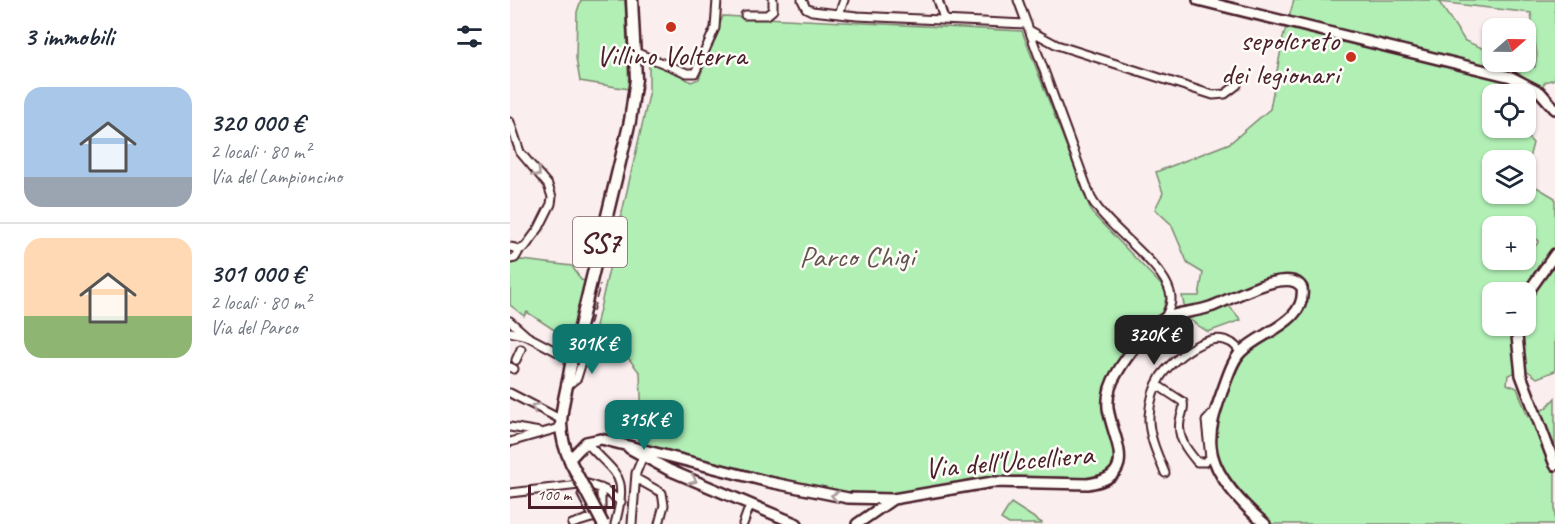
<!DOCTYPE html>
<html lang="it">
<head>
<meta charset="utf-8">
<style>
  body { margin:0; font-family:Caveat,sans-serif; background:#f6f6f7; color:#1f2937; height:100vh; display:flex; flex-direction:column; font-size:22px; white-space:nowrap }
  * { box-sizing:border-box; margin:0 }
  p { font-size:20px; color:#747a83 }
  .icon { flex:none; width:33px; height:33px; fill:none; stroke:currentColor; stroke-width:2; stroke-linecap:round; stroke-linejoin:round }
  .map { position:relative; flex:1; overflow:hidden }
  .drawer { display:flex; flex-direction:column; background:#fff; width:510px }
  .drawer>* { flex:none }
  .needle { width:39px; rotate:70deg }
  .buttons { position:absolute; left:972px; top:18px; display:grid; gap:12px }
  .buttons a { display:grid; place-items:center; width:54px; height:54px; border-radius:12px; background:#fff; box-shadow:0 2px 4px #0004; font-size:30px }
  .scale { position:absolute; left:18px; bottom:15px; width:87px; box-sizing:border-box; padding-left:6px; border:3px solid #4a1f2b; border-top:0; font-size:16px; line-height:21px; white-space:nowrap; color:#4a1f2b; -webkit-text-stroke:4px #fdfcf7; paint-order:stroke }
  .price { position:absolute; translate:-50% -51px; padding:0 14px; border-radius:12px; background:#0f766e; color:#fff; font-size:20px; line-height:39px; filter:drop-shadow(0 2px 3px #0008) }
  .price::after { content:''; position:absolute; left:50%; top:36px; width:18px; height:14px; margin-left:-9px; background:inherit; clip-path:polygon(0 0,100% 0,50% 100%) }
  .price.current { background:#222; color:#fff }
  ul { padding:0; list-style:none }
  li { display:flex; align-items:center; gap:18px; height:150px; padding:0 24px }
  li+li { border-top:2px solid #e0e1e3 }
  li span { display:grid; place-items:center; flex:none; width:168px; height:120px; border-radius:18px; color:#555 }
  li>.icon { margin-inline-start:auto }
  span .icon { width:72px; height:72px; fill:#fffc; stroke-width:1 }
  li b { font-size:26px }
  h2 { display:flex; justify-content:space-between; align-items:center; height:72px; padding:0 24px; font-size:26px }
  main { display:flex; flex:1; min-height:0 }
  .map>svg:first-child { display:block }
  .green { fill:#b1efb5; stroke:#7e8770; stroke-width:1.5; fill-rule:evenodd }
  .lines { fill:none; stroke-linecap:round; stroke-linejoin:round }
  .street-casing { stroke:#4a1f2b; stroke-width:11 }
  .secondary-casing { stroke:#4a1f2b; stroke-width:14 }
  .primary-casing { stroke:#4a1f2b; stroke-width:15 }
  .street { stroke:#fdfcf7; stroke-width:7 }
  .secondary { stroke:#fdfcf7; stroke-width:9 }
  .primary { stroke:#fdfcf7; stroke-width:10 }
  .rail { stroke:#4a1f2b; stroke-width:1.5; stroke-dasharray:9 4.5; stroke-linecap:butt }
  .primary-bridge-casing { stroke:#4a1f2b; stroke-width:15; stroke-linecap:butt }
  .primary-bridge { stroke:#fdfcf7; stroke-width:10 }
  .oneway { stroke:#ac999b }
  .poi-dot { fill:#c8321e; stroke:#fdfcf7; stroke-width:2 }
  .labels { text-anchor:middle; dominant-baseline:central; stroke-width:5; stroke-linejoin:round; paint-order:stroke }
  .shield { fill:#fdfcf7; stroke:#806168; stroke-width:1.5 }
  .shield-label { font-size:28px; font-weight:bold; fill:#4a1f2b }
  .poi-label { font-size:30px; fill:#4a1f2b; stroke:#fdfcf7; text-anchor:end }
  .park-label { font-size:30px; fill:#64534e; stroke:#fdfcf7 }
  .street-label { font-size:30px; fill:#4a1f2b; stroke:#fdfcf7 }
</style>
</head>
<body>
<main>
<section class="drawer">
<h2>3 immobili<svg class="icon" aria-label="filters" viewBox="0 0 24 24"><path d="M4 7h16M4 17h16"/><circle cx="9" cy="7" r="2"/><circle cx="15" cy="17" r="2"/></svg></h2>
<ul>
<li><span style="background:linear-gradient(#a9c7e8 75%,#9aa5b1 0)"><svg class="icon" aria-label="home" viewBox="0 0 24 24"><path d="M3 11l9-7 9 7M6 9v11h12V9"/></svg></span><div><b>320 000 €</b><p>2 locali · 80 m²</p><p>Via del Lampioncino</p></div></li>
<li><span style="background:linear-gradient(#ffd9b3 65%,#8fb573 0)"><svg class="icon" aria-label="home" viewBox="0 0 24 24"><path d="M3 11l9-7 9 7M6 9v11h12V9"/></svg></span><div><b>301 000 €</b><p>2 locali · 80 m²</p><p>Via del Parco</p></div></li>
</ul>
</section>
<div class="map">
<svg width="1045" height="524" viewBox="0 0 1045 524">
  <rect width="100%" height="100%" fill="#faeeef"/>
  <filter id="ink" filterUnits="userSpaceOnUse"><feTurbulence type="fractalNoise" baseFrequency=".0167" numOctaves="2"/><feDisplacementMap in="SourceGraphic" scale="12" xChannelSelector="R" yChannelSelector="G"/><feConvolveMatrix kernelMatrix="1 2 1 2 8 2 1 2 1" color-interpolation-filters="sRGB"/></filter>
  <g filter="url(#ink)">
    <path class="green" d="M 71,0 L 115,0 L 119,89 L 70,81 L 66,58 L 67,12 Z
      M 784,0 L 1045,0 L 1045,79 L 1035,82 L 1031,89 L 1010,74 L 995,90 L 1003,94 L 982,94 L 982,128 L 1009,128 L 1023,143 L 1016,170 L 1016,160 L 982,160 L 982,194 L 1016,194 L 1016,171 L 1023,185 L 1045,198 L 1045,371 L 1027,378 L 1015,369 L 998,375 L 997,384 L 1007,388 L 1018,417 L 1036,408 L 1045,398 L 1045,524 L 758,524 L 712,475 L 701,439 L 725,362 L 769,326 L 793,295 L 778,280 L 715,301 L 731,320 L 698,332 L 677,318 L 672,296 L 689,296 L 693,273 L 678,264 L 661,224 L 645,209 L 653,193 L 646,172 L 720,143 L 760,109 L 773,38 ZM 929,2 L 1021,13 L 1027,55 L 1025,67 L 1008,62 L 982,62 L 982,52 L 955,41 ZM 1006,224 L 1016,226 L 1016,231 L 1029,241 L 1013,264 L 1007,260 L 982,260 L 982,226 L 1004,226 ZM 982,292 L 1016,292 L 1016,326 L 982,326 Z
      M 213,16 L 512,31 L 582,213 L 656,290 C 658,334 605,354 593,394 C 590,407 601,426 605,439 C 607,446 606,454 606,462 L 594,474 L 574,478 L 494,476 L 380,494 L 337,495 L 133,444 L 130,373 L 112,350 L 83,339 L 139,95 L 139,62 L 161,70 L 181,82 L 189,79 Z
      M 12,260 L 62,266 L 71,280 L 76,281 L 60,347 L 50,340 L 49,333 L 17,312 L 14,316 L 0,305 L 0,261 Z
      M 501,503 L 532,523 L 531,524 L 499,524 L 491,519 Z"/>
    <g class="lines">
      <g class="street-casing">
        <path id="street" d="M 292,0 L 296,8 L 302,11 L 347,16 L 517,24
          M 428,0 L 434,19
          M 508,0 L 581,198 C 598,229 652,262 660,292 C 663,302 659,310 654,319
          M 329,14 L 334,0
          M 235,15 L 257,15 L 263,10 L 263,0
          M 521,31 L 547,45 L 703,95 L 715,94 L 727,85
          M 125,52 L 177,73 L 185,73 L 205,28 L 207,0
          M 0,122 L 10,152 L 38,185 L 42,197 L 41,204 L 29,228 L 15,247 L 7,251
          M 0,247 L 5,248 L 8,253 L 5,258 L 0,259
          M 0,321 L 17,336 L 57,357
          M 0,332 L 17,336
          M 6,360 L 11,349
          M 0,367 L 4,369
          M 58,385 L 67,378 L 71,365 L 67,362
          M 647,385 L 673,402 C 675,410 671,414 670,421 C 667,438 677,450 687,462 L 695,462 L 700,458 L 696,421 L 707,409
          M 0,393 L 50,419
          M 0,427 L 30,432
          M 0,442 L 49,428
          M 76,442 C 107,477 119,473 105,524
          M 655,473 C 648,456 638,435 639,416 C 640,403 644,387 651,376 C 665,356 711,320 730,352
          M 127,479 L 152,493 L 154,505 L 149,524
          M 0,493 L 78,484 L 95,490 L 111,502
          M 72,495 L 84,518
          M 62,524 L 91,515 L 91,488
          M 122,524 L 126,473 L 133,456
          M 233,524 L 240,505"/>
      </g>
      <g class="secondary-casing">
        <path id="secondary" d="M 688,0 L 1001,77 L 1030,92 L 1045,109
          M 1016,295 L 1045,254
          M 1006,326 L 1011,375 L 1045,465
          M 119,448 L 159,470 L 287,524
          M 60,459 L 76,442 L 91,439 L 259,482 L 338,498 L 383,499 L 483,482 L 578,484 C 631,476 602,439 598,408 C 597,396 600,384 607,373 C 616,357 639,327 655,318 C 668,312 686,312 700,307 C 718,301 780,265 792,288 C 797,322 751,332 732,351 C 722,360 717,379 712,392 C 706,409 699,428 701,446 C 703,475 734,506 755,524
          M 347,524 L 383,499"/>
      </g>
      <g class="primary-casing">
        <path id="primary" d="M 120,121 L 126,79 L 122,0
          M 61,364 C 55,405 42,422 61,463"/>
      </g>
      <use href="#street" class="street"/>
      <use href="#secondary" class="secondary"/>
      <use href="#primary" class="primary"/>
      <path class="rail" d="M 72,351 L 90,285"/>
      <g class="primary-bridge-casing">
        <path id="primary-bridge" d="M 61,364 L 120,121
          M 61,463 L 93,524"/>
      </g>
      <use href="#primary-bridge" class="primary-bridge"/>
    </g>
    <defs><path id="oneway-chevron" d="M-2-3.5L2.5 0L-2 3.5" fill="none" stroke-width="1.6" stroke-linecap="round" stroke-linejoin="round" transform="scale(1.5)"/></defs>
    <g class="oneway">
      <use href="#oneway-chevron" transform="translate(27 173) rotate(46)"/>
      <use href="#oneway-chevron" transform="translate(25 407) rotate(-151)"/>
      <use href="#oneway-chevron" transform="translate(183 480) rotate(24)"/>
      <use href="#oneway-chevron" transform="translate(325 496) rotate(-170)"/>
    </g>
  </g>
  <g class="poi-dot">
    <circle cx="161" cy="27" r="6"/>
    <circle cx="841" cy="57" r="6"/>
  </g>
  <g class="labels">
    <rect class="shield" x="63" y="217" width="54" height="50" rx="4.5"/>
    <g class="shield-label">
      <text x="90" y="242">SS7</text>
    </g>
    <g class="poi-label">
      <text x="829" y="40">sepolcreto<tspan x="829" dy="34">dei legionari</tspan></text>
      <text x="161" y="55" text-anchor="middle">Villino Volterra</text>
    </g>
    <g class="park-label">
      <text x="347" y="256">Parco Chigi</text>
    </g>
    <g class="street-label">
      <text transform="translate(499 461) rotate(-5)">Via dell'Uccelliera</text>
    </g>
  </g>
</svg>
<div class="buttons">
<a><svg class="needle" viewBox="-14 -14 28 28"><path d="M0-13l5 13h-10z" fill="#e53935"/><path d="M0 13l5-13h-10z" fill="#747a83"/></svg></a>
<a><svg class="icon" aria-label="locate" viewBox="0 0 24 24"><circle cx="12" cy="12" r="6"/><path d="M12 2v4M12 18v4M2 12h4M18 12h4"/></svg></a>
<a><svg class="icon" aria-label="layers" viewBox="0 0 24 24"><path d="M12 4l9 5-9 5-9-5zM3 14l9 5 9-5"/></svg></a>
<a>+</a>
<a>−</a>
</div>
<div class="scale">100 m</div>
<b class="price current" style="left:644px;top:366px">320K €</b>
<b class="price" style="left:82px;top:375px">301K €</b>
<b class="price" style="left:134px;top:451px">315K €</b>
</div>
</main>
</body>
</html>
